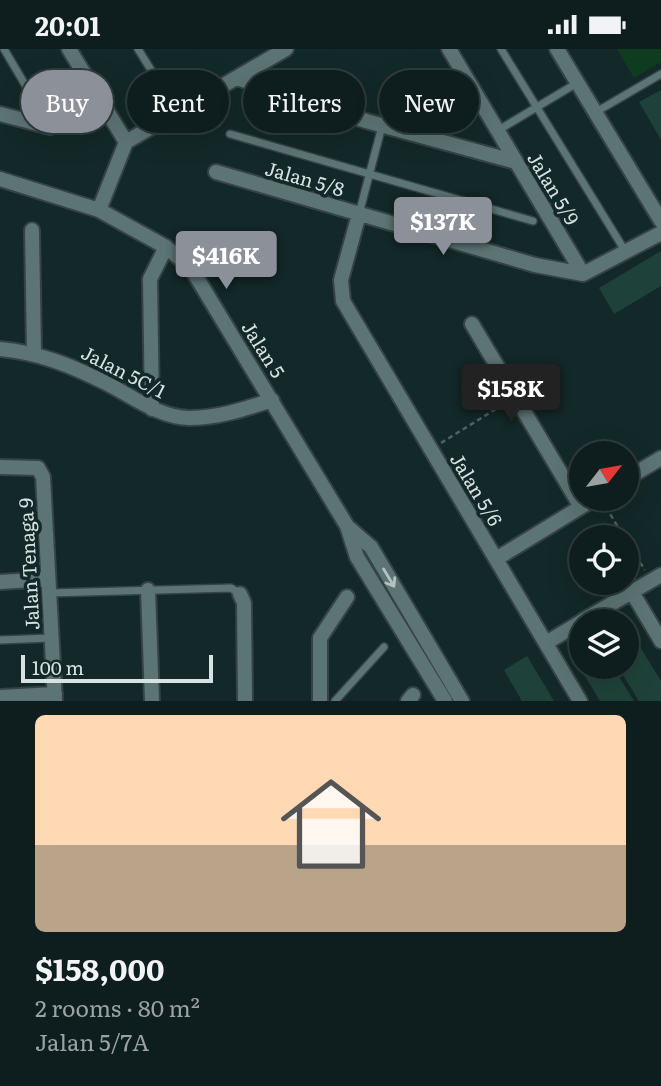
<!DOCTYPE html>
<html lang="en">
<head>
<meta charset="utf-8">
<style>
  body { margin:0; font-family:Literata,serif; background:#1c2b2b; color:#f1f3f6; height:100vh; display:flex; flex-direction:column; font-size:26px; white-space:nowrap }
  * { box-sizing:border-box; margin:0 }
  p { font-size:23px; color:#9ba2a4 }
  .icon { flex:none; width:38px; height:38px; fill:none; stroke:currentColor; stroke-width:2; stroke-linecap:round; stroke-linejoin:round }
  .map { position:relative; height:652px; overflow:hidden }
  .side { display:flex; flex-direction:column; background:#0e1e1e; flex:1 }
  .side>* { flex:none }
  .top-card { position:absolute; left:21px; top:21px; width:620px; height:63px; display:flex; gap:14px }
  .needle { width:46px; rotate:59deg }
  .tools { position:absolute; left:569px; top:392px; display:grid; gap:14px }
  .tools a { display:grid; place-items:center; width:70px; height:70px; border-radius:50%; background:#0e1e1e; box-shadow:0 7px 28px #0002,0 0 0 2px #2e3c3c; font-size:35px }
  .scale { position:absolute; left:21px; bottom:18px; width:192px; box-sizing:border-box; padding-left:7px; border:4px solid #d7e3e3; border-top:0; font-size:19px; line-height:24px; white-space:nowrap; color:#d7e3e3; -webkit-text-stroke:5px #132828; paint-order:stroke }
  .price { position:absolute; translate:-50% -60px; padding:0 16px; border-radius:7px; background:#8c9099; color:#fff; font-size:23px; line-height:46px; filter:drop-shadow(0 2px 4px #0008) }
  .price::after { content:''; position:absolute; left:50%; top:42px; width:21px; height:16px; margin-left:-10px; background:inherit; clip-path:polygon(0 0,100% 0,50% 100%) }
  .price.current { background:#222; color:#fff }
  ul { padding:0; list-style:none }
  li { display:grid; align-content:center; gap:14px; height:371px; padding:0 35px }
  li span { display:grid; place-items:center; height:217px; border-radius:10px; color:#555 }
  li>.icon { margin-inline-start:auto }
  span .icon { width:126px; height:126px; fill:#fffc; stroke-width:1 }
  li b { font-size:30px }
  .chip { padding:0 24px; border-radius:32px; background:#0e1e1e; box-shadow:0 7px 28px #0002,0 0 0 2px #2e3c3c; font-size:24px; line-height:63px }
  .chip.current { background:#8c9099; color:#fff }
  .status { display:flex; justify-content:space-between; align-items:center; height:49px; padding:0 35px; background:#0e1e1e; direction:ltr }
  .status svg { height:19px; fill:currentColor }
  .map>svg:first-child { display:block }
  .grass { fill:#0f3c1e }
  .building { fill:#1e4239 }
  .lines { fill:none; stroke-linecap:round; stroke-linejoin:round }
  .lane-casing { stroke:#344343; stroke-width:10 }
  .street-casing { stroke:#344343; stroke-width:18 }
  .path { stroke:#4f6161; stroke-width:2.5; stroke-dasharray:5 3.5; stroke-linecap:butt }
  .lane { stroke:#5d7474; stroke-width:7 }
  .street { stroke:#5d7474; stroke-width:14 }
  .oneway { stroke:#b2c2c2 }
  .labels { text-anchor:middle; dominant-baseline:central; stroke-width:7; stroke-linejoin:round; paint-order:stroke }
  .street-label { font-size:19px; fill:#d7e3e3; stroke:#132828 }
</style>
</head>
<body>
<div class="status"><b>20:01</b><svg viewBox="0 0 49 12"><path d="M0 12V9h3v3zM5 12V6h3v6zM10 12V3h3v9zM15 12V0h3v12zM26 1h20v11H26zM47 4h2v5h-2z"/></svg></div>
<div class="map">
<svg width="661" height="652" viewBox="0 0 661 652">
  <rect width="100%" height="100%" fill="#132828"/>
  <path class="grass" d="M 617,0 L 661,0 L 661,13 L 634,29 Z"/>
  <path class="building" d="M 661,41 L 661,91 L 639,53 Z
    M 661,202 L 661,237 L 614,265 L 599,239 Z
    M 626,575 L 661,632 L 661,652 L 639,652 L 618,618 L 626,618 Z
    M 527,607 L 554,652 L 522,652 L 504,621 Z
    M 581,607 L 581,618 L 613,618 L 634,652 L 600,652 L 575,611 Z"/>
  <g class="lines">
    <g class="lane-casing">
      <path id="lane" d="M 4,0 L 50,78
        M 138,0 L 177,63
        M 501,0 L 627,205
        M 596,63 L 661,25
        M 497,82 L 577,34
        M 230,85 L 533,172
        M 359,165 L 382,77
        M 49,544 L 231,539 L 240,545
        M 0,591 L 51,589
        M 335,652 L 384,598"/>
    </g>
    <g class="street-casing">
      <path id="street" d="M 69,0 L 126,93
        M 449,0 L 583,225
        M 557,0 L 661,172
        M 237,29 L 366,72 L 516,113
        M 0,65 L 50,78
        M 216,123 L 535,216 L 583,225 L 661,184
        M 0,130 L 99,161 L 166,198 L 191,219 L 347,477 L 357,508 L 445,652
        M 99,161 L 126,93 L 286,0
        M 359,165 L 341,231 L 343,252 L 580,652
        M 32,181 L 34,303
        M 472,275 L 581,458
        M 0,300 C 40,304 70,316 106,334 C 132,347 158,368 189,369 C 218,369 245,360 272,351
        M 152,360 L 150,230 L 166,198
        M 0,418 L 38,419 L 43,428 L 55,652
        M 626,430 L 661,409
        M 348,478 L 371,498 L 462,652
        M 496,510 L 594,450
        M 0,533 L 48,530
        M 148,541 L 152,652
        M 632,543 L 661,592
        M 240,545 L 244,554 L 245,652
        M 582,572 L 661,526
        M 546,594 L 581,573
        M 0,648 L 55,645
        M 320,652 L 320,589 L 347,548
        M 408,652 L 413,646"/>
    </g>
    <path class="path" d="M 441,394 L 504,355
      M 606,458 L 624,488
      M 626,492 L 645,521"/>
    <use href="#lane" class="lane"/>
    <use href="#street" class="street"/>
  </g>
  <defs><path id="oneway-shaft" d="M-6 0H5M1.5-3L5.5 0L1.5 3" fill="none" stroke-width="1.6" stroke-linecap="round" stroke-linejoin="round" transform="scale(1.75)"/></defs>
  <use class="oneway" href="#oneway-shaft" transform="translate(389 529) rotate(59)"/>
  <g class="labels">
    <g class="street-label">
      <text transform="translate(305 129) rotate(16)">Jalan 5/8</text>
      <text transform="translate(554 139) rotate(59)">Jalan 5/9</text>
      <text transform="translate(264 300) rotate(58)">Jalan 5</text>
      <text transform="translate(124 322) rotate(27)">Jalan 5C/1</text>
      <text transform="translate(477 440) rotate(59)">Jalan 5/6</text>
      <text transform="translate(28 515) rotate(-93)">Jalan Tenaga 9</text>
    </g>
  </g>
</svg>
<div class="tools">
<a><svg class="needle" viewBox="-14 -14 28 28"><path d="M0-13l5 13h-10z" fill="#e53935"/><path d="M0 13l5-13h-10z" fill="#9ba2a4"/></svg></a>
<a><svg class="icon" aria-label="locate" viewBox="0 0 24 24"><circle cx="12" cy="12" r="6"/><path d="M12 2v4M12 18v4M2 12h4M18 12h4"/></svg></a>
<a><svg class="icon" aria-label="layers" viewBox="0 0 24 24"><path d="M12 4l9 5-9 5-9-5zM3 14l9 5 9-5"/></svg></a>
</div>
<div class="scale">100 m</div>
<b class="price" style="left:443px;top:208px">$137K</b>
<b class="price" style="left:226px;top:242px">$416K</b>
<b class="price current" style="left:511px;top:375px">$158K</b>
<div class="top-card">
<a class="chip current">Buy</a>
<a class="chip">Rent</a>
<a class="chip">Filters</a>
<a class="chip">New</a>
</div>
</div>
<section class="side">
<ul>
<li><span style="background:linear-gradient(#ffd9b3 60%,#b9a48a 0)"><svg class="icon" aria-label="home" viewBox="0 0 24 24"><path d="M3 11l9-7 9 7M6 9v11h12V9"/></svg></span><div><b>$158,000</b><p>2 rooms · 80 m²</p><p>Jalan 5/7A</p></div></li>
</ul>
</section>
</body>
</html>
